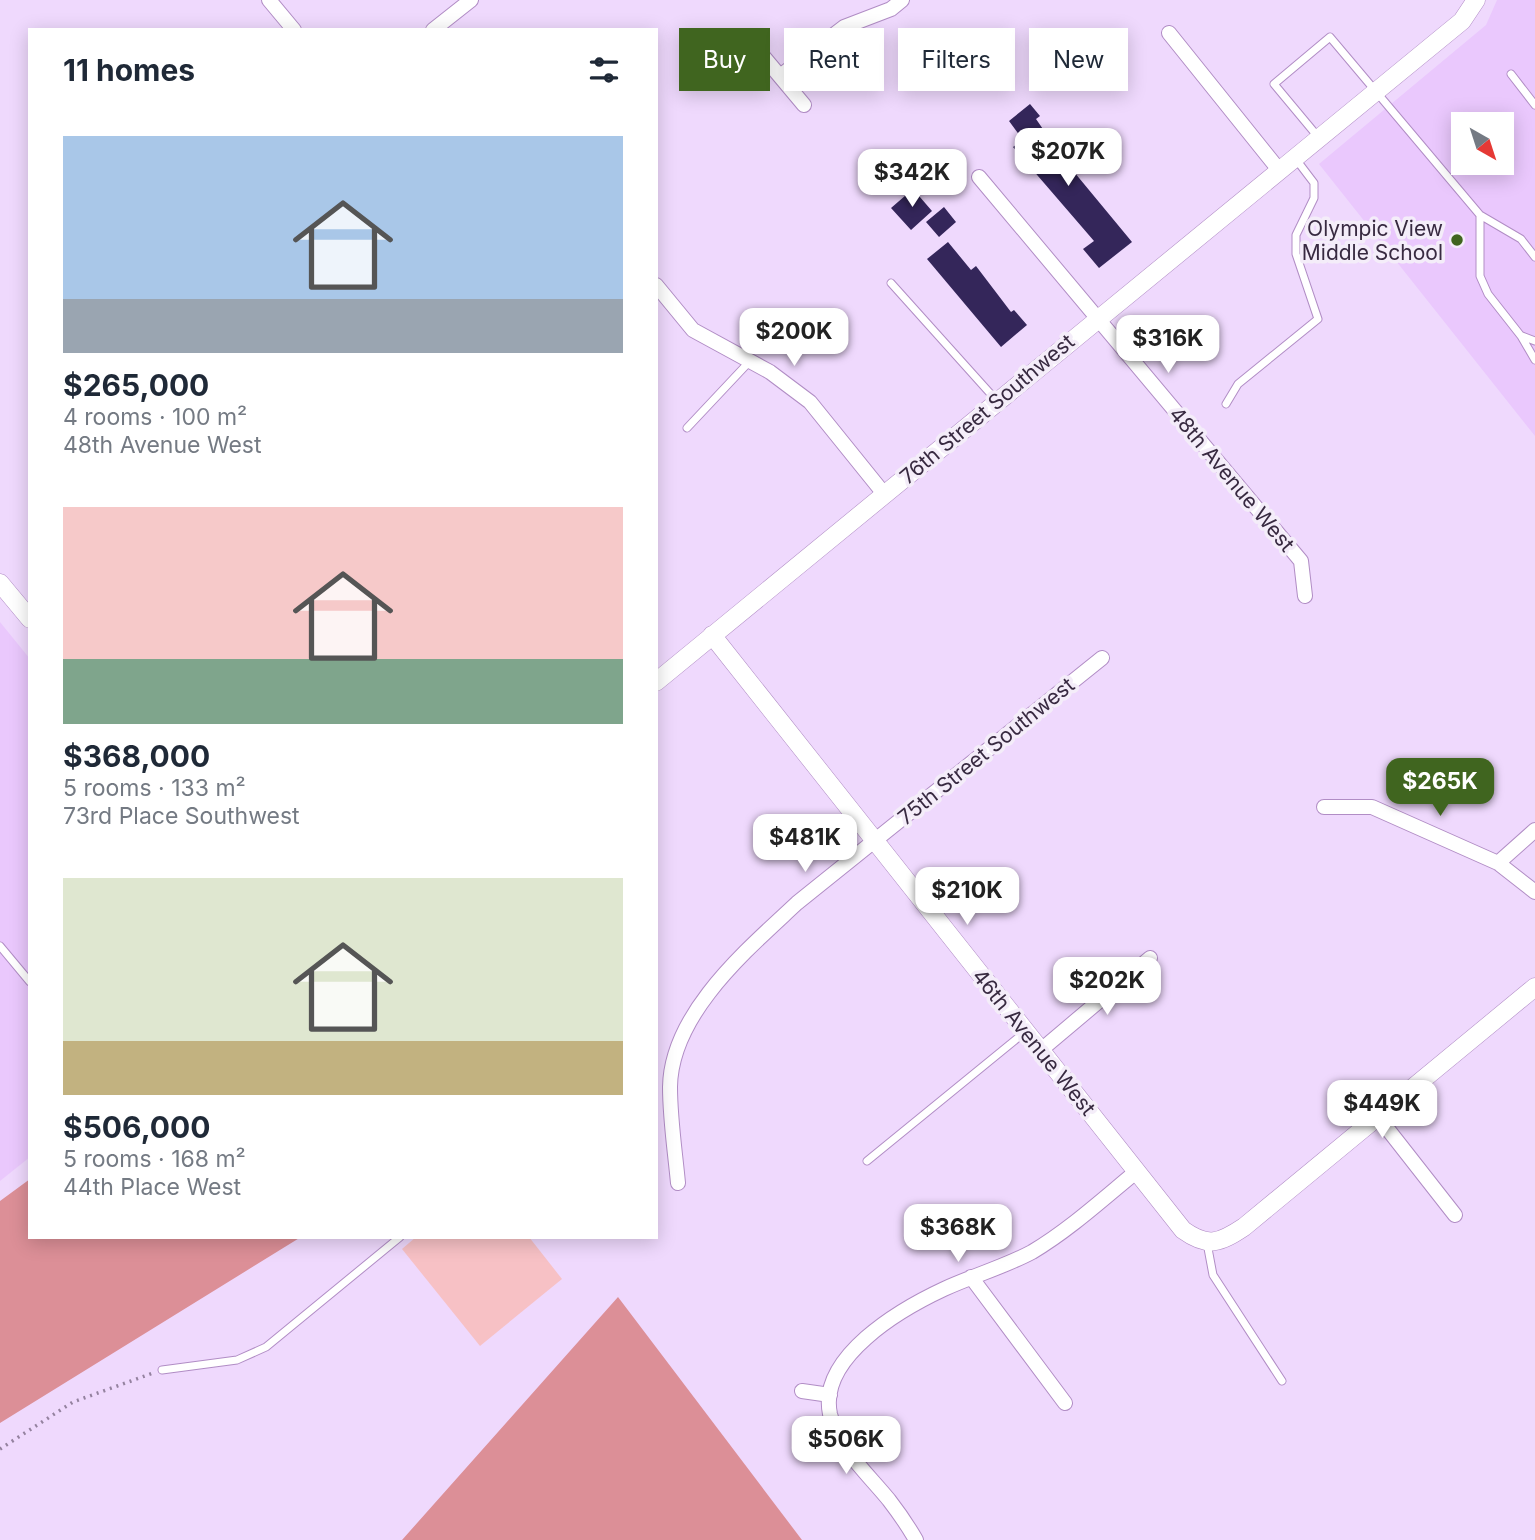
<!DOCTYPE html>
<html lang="en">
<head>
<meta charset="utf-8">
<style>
  body { margin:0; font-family:Inter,sans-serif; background:#f6f6f7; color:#1f2937; height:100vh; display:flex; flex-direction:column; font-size:26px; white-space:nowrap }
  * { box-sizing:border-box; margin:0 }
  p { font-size:23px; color:#747a83 }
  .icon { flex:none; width:38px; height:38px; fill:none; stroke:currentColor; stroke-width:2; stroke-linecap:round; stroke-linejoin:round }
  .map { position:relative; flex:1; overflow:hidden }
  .panel { position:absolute; left:28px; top:28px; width:630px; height:1211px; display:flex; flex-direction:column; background:#fff; border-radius:0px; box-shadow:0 4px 18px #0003 }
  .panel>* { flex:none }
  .top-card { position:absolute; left:679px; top:28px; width:665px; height:63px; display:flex; gap:14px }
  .needle { width:46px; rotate:141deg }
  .buttons { position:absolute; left:1451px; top:112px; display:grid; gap:14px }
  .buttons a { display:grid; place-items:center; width:63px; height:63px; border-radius:0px; background:#fff; box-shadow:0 4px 18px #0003; font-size:35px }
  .price { position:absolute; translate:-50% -60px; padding:0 16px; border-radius:14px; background:#fff; color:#222; font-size:23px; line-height:46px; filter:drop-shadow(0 2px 4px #0008) }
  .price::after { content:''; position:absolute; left:50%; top:42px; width:21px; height:16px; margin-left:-10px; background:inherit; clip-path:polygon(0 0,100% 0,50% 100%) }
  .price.current { background:#40651f; color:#fff }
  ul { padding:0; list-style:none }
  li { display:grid; align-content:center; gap:14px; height:371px; padding:0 35px }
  li span { display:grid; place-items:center; height:217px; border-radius:0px; color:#555 }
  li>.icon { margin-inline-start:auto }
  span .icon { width:126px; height:126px; fill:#fffc; stroke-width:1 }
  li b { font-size:30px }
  h2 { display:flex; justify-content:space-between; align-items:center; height:84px; padding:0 35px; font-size:30px }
  .tag { padding:0 24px; border-radius:0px; background:#fff; box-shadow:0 4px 18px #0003; font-size:24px; line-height:63px }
  .tag.current { background:#40651f; color:#fff }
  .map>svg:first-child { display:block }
  .built { fill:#eac8fd; fill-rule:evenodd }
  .green { fill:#f7c1c5 }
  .forest { fill:#dc8f97 }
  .building { fill:#34265a }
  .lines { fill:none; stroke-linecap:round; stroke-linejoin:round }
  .service-casing { stroke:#b18dc5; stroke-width:9 }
  .minor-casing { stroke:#b18dc5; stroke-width:16 }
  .tertiary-casing { stroke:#b18dc5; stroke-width:19 }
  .path { stroke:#94829f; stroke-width:3.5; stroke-dasharray:2 5; stroke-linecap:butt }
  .service { stroke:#fff; stroke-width:7 }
  .minor { stroke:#fff; stroke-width:14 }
  .tertiary { stroke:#fff; stroke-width:18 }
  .poi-dot { fill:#40651f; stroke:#f4edf9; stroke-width:2.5 }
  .labels { text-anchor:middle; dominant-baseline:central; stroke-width:7; stroke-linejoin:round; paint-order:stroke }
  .poi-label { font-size:21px; fill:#382a41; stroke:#f4edf9; text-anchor:end }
  .street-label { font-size:21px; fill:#382a41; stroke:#f4edf9 }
</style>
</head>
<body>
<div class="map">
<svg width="1535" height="1540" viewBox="0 0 1535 1540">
  <rect width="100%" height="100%" fill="#efd9fd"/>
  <path class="built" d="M 1497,0 L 1535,0 L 1535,436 L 1319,164 L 1486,25 ZM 1463,124 L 1502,124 L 1502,163 L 1463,163 Z
    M 0,622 L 30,659 L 30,1157 L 0,1181 Z"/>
  <path class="green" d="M 416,1237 L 529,1237 L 562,1279 L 480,1346 L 402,1249 Z"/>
  <path class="forest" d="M 30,1179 L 30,1237 L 301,1237 L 0,1423 L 0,1201 Z
    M 618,1297 L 802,1540 L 402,1540 Z"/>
  <path class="building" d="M 1030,104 L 1040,116 L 1036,119 L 1065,161 L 1132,242 L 1099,268 L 1083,249 L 1094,241 L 1013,147 L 1023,140 L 1009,121 Z
    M 913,189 L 932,211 L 911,230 L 891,208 Z
    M 944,207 L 956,222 L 939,237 L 926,222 Z
    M 948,242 L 971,270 L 976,266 L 1011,312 L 1014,310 L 1027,325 L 1001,347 L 927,259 Z"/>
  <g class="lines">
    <g class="service-casing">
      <path id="service" d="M 1511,74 L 1535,105
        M 1319,138 L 1274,84 L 1330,37 L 1480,215 L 1521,239 L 1535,257
        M 1480,215 L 1480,276 L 1488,294 L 1521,336 L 1535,360
        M 891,283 L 997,401
        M 1522,336 L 1535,341
        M 1226,404 L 1238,384 L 1318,319 L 1296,254 L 1296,235 L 1314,198 L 1314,183 L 1295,158
        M 687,428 L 750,361
        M 0,946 L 30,982
        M 867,1161 L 1025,1032
        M 1207,1243 L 1213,1275 L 1282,1381
        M 162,1370 L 237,1360 L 266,1347 L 400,1237"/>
    </g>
    <g class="minor-casing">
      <path id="minor" d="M 269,0 L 294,30
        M 433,30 L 471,0
        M 1169,33 L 1279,170
        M 757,49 L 804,105
        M 780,76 L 844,27 L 891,9 L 902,0
        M 979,177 L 1301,561 L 1305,596
        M 656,285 L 693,330 L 770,372 L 810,402 L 885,495
        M 1324,807 L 1372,807 L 1498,863 L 1535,892
        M 1498,863 L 1535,830
        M 1041,1050 L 1150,958
        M 1379,1118 L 1455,1215
        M 678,1183 C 675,1151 670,1119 670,1087 C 671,1013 748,949 797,903 L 1102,658
        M 971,1277 L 1065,1403
        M 802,1391 L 830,1395
        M 916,1540 C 908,1526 899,1513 889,1500 C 868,1474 838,1448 830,1414 C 818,1357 901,1309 944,1289 C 972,1276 1004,1267 1032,1252 C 1069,1230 1103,1199 1137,1171"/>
    </g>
    <g class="tertiary-casing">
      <path id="tertiary" d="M 0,583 L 30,619
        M 712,635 L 1183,1230 C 1208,1248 1220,1243 1244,1227 L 1535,987
        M 656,682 L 1462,21 L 1476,0"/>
    </g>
    <path class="path" d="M 0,1449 L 73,1402 L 153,1373"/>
    <use href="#service" class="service"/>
    <use href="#minor" class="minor"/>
    <use href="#tertiary" class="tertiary"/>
  </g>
  <circle class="poi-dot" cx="1457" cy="240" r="7"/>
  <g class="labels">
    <g class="poi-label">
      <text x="1443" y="228">Olympic View<tspan x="1443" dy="24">Middle School</tspan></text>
    </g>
    <g class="street-label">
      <text transform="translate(987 409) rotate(-40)">76th Street Southwest</text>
      <text transform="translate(1232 479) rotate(50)">48th Avenue West</text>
      <text transform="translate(986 751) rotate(-39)">75th Street Southwest</text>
      <text transform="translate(1034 1042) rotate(51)">46th Avenue West</text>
    </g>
  </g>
</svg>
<div class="buttons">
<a><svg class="needle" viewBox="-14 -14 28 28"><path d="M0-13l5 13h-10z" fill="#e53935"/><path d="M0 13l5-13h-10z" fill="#747a83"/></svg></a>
</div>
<b class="price" style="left:1068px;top:188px">$207K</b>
<b class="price" style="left:912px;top:209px">$342K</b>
<b class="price" style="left:794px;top:368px">$200K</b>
<b class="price" style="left:1168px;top:375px">$316K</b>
<b class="price current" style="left:1440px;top:818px">$265K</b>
<b class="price" style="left:805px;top:874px">$481K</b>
<b class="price" style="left:967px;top:927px">$210K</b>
<b class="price" style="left:1107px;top:1017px">$202K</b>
<b class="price" style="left:1382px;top:1140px">$449K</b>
<b class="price" style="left:958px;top:1264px">$368K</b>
<b class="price" style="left:846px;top:1476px">$506K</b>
<div class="top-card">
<a class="tag current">Buy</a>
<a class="tag">Rent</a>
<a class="tag">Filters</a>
<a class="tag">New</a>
</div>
<section class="panel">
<h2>11 homes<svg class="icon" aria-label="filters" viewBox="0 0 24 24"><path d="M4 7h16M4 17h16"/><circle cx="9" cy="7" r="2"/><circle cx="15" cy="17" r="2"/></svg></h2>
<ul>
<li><span style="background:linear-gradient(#a9c7e8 75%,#9aa5b1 0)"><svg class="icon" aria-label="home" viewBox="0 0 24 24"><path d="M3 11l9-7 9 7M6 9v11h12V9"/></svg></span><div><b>$265,000</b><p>4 rooms · 100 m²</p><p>48th Avenue West</p></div></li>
<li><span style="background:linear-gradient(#f6c9c9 70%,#7fa58c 0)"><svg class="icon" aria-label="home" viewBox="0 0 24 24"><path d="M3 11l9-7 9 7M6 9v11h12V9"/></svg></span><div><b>$368,000</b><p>5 rooms · 133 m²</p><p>73rd Place Southwest</p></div></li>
<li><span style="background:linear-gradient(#dfe7d0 75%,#c2b280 0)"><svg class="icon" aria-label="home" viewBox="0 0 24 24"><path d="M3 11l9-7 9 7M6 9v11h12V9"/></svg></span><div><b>$506,000</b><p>5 rooms · 168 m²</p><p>44th Place West</p></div></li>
</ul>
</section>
</div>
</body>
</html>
